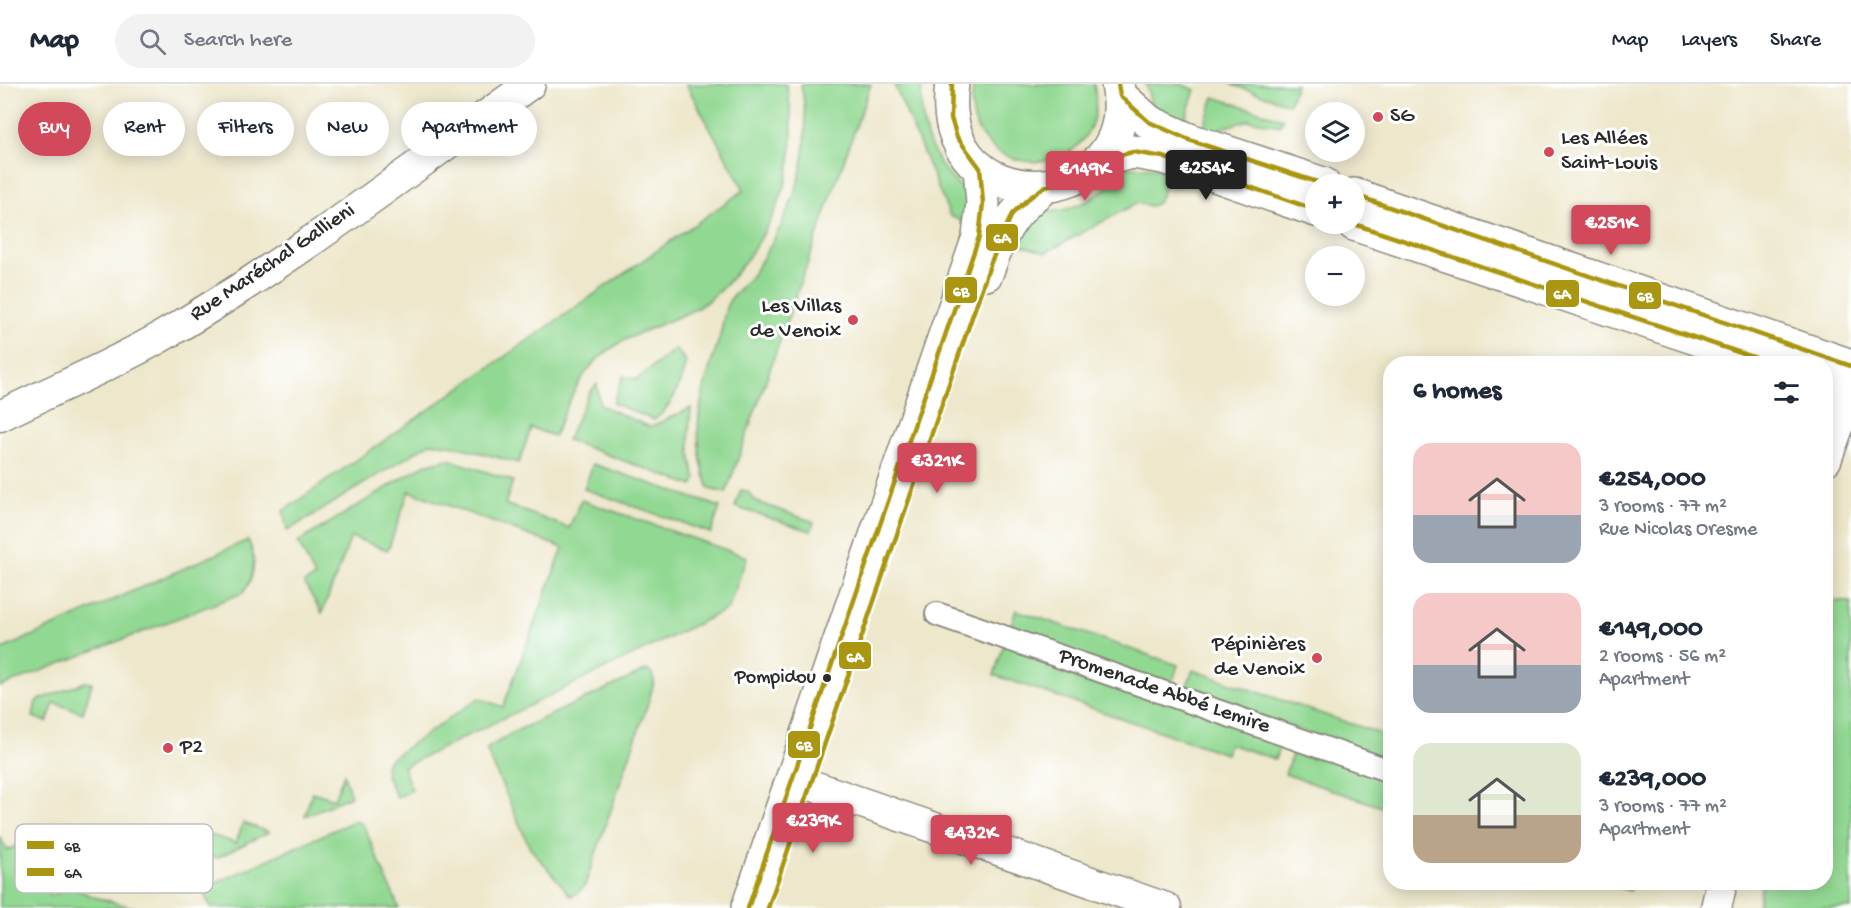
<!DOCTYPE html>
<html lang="en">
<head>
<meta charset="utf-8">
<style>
  body { margin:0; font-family:"Gochi Hand",sans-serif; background:#f2f2f3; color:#1f2937; height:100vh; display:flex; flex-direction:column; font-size:22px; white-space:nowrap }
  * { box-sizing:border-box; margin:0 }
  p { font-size:20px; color:#747a83 }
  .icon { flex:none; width:33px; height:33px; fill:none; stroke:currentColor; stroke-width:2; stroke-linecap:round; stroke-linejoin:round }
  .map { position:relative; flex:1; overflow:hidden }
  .sheet { position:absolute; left:1383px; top:272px; width:450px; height:534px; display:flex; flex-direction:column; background:#fff; border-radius:24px; box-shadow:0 3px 15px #0003 }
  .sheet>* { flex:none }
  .banner { position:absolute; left:18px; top:18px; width:570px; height:54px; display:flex; gap:12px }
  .buttons { position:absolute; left:1305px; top:18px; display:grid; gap:12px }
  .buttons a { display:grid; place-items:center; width:60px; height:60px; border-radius:50%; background:#fff; box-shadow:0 3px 15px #0003; font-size:30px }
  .price { position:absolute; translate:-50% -51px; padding:0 14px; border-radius:6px; background:#d1495b; color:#fff; font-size:20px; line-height:39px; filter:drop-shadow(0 2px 3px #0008) }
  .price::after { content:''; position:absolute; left:50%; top:36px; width:18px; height:14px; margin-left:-9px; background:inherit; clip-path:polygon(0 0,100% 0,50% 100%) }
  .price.on { background:#222; color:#fff }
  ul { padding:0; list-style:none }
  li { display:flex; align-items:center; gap:18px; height:150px; padding:0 30px }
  li span { display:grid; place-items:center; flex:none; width:168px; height:120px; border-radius:18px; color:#555 }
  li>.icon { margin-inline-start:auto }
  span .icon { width:72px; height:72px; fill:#fffc; stroke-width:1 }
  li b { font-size:26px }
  h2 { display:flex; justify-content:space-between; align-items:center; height:72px; padding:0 30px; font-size:26px }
  .tag { padding:0 21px; border-radius:27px; background:#fff; box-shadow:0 3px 15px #0003; font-size:21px; line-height:54px }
  .tag.on { background:#d1495b; color:#fff }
  header { display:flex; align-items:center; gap:36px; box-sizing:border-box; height:84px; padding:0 30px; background:#fff; border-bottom:2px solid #e0e1e3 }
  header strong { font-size:28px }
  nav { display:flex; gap:33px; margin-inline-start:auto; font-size:21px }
  .search { width:420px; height:54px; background:#f2f2f3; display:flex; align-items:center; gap:15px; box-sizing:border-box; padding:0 21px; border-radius:33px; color:#747a83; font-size:22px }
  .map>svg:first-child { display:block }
  .green { fill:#91d892; stroke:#5e825e; stroke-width:1.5 }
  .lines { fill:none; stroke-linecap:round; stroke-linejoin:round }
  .pedestrian-casing { stroke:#8c897b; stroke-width:26 }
  .minor-casing { stroke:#8c897b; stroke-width:33 }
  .tertiary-casing { stroke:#8c897b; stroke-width:36 }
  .pedestrian { stroke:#fff; stroke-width:22 }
  .minor { stroke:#fff; stroke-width:30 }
  .tertiary { stroke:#fff; stroke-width:33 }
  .bus-1-casing { stroke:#fff; stroke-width:9 }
  .bus-2-casing { stroke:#fff; stroke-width:9 }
  .bus-1 { stroke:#aa9611; stroke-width:4.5 }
  .bus-2 { stroke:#aa9611; stroke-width:4.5 }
  .poi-dot { fill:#d1495b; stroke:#fff; stroke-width:2 }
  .bus-dot { fill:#2b2b2b; stroke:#fff; stroke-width:2 }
  .labels { text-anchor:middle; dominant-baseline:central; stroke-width:6; stroke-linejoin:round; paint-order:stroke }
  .bus-label { font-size:20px; fill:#2b2b2b; stroke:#fff; text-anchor:end }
  .poi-label { font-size:22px; fill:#2b2b2b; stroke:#fff; text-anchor:start }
  .street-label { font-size:22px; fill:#2b2b2b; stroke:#fff }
  .key { fill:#fff; stroke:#bfbfbf; stroke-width:1.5 }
  .key-label { font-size:16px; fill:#2b2b2b }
  .line-badge { stroke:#fff; stroke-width:2 }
  .badge-label { font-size:16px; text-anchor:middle; font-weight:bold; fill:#fff }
</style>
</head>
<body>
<header>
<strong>Map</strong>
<div class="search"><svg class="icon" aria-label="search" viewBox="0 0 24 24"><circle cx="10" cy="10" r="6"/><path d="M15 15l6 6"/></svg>Search here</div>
<nav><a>Map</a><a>Layers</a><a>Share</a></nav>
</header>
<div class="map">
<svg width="1851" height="824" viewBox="0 0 1851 824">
  <rect width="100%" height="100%" fill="#fff"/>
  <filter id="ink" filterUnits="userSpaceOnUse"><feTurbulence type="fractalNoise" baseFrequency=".0167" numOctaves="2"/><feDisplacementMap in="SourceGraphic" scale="12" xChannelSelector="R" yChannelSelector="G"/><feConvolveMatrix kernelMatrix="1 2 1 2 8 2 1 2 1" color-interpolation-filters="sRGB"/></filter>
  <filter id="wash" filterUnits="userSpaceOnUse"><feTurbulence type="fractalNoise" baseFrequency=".008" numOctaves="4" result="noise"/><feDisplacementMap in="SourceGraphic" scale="24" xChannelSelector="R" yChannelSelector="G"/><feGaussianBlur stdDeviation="1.35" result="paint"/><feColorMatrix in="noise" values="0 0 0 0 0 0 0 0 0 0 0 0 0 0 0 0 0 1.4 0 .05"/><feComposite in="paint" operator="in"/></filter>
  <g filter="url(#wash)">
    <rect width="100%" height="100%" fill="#ede7cb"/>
    <path class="green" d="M 686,0 L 786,0 C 792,24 793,53 790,77 C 785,126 739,199 697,224 C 662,243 621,250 593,280 C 574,300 565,328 554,352 L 531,344 L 519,379 L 451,361 L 430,359 L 287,447 L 283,427 L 744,106 Z
      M 801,0 L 871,0 L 726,409 L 709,405 C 688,348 701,310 719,255 C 723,244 723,229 728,219 C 734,208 747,199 754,188 C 793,129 816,72 801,0 Z
      M 894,0 L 921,0 C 922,9 921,19 922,29 C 925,59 942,91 968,108 L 969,140 L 950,132 Z
      M 974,0 L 1094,0 C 1113,105 953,102 974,0 Z
      M 1146,0 L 1181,0 L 1195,6 L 1182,44 L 1151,20 Z
      M 1230,0 L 1296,0 L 1289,20 Z
      M 1214,13 L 1283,35 L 1280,42 L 1249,36 L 1212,47 L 1203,44 Z
      M 1125,83 L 1172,84 L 1158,119 L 1151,122 L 1137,119 L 1045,169 L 1009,157 L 1037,130 L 1067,125 L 1088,117 L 1106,105 Z
      M 675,265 L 686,277 C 681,300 673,322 654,336 L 613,319 L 623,292 L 637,295 Z
      M 597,300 L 600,321 L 650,343 L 691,324 C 688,348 688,372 696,395 L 693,402 L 567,356 L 589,309 Z
      M 448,375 L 513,397 L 505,420 L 569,444 L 581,416 L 747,473 L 728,525 L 403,683 L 412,706 L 397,714 L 386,691 L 385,681 L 390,675 L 479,614 L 503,623 L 563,464 L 409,407 L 388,466 L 351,453 L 322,529 L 304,499 L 315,493 L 298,458 L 424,381 Z
      M 593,380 L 720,423 L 711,449 L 584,405 Z
      M 741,406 L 748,408 L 757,418 L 814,438 L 811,447 L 735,423 Z
      M 248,456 C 257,475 255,493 243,509 L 0,603 L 0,566 Z
      M 1829,517 L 1851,518 L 1851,824 L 1757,824 L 1762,798 L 1826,798 L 1826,519 Z
      M 1016,526 L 1178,581 L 1171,603 L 1009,547 Z
      M 1004,560 L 1283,655 L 1275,675 L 1229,660 L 1226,670 L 994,591 Z
      M 647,586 L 652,590 L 654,598 L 649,616 L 585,801 L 579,808 L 571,812 L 530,764 L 486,665 L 514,648 Z
      M 1193,586 L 1390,653 L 1390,677 L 1185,607 Z
      M 85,598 L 92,599 L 83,629 L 54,619 L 47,638 L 33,633 L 36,617 Z
      M 1296,660 L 1390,692 L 1390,726 L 1285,690 Z
      M 344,690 L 351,712 L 305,732 L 312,708 L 334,715 Z
      M 354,737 L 363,740 L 399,824 L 211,824 L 202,805 Z
      M 243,739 L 269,748 L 217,774 L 194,767 L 201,748 L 236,759 Z
      M 0,753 L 7,766 L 23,759 L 50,812 L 71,803 L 94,813 L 136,824 L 0,824 Z
      M 1602,798 L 1633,798 L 1630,807 Z"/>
  </g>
  <g filter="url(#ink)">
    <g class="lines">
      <g class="pedestrian-casing">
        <path id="pedestrian" d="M 937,530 L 1390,687"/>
      </g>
      <g class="minor-casing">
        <path id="minor" d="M 0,332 C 53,306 108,283 159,254 C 289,179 408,87 530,0
          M 1826,376 L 1851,308
          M 793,695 L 1166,824
          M 1716,824 L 1722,798"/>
      </g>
      <g class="tertiary-casing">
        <path id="tertiary" d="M 952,0 C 932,142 1144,131 1118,0
          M 1120,12 L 1149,38 L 1189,56 L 1323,100
          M 1099,76 L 1133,68 L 1163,73 L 1316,126
          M 1354,111 L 1851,282
          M 1354,140 L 1771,279
          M 986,190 C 1000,150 1010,129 1044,103
          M 1826,298 L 1851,307
          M 748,824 L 979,153 L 983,119 L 980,84"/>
      </g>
      <use href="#pedestrian" class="pedestrian"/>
      <use href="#minor" class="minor"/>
      <use href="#tertiary" class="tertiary"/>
      <g class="bus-1-casing">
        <path id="bus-1" d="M 1118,0 L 1120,12 L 1149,38 L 1189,56 L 1323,100
          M 1354,111 L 1851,282
          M 748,824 L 979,153 L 983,119 L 980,84 L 957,53 L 951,34 L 952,0"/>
      </g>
      <g class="bus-2-casing">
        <path id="bus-2" d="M 1354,140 L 1771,279
          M 768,824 L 991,178 L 1012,130 L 1028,115 L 1044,103 L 1074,95 L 1099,76 L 1133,68 L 1163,73 L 1316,126"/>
      </g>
      <use href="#bus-1" class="bus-1"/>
      <use href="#bus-2" class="bus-2"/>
    </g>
  </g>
  <g class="poi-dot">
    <circle cx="1378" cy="33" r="6"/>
    <circle cx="1549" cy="68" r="6"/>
    <circle cx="853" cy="236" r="6"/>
    <circle cx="1317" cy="574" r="6"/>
    <circle cx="168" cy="664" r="6"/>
  </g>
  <circle class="bus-dot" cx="827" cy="594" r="5"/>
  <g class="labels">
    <g class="bus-label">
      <text x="816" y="594">Pompidou</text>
    </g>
    <g class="poi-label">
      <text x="1390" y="33">SG</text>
      <text x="1561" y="55">Les Allées<tspan x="1561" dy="25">Saint-Louis</tspan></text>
      <text x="841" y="223" text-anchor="end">Les Villas<tspan x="841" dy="25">de Venoix</tspan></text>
      <text x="1305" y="561" text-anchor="end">Pépinières<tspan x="1305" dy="25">de Venoix</tspan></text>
      <text x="180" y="664">P2</text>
    </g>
    <g class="street-label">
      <text transform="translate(273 179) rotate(-34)">Rue Maréchal Gallieni</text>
      <text transform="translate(1164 608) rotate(19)">Promenade Abbé Lemire</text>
    </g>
  </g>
  <rect x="15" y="740" width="198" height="69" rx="9" class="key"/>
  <rect x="27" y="757" width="27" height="8" fill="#aa9611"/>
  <rect x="27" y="784" width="27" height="8" fill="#aa9611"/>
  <g class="key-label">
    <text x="64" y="767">6B</text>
    <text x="64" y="794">6A</text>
  </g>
  <g class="line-badge">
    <rect x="985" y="139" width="34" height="29" rx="6" fill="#aa9611"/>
    <rect x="944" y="192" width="34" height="28" rx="6" fill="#aa9611"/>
    <rect x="1545" y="195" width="35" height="29" rx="6" fill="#aa9611"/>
    <rect x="1628" y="197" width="34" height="29" rx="6" fill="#aa9611"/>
    <rect x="838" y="557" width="34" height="29" rx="6" fill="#aa9611"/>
    <rect x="787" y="646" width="34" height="29" rx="6" fill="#aa9611"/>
  </g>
  <g class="badge-label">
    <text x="1002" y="159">6A</text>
    <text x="961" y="212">6B</text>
    <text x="1562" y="215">6A</text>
    <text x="1645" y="217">6B</text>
    <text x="855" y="578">6A</text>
    <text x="804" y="666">6B</text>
  </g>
</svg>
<div class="buttons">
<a><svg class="icon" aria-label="layers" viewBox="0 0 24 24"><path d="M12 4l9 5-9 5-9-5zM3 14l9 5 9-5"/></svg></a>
<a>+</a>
<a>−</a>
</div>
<b class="price on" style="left:1206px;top:117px">€254K</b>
<b class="price" style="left:1085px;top:118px">€149K</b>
<b class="price" style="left:1611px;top:172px">€251K</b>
<b class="price" style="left:937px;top:410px">€321K</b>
<b class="price" style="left:813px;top:770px">€239K</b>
<b class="price" style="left:971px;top:782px">€432K</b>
<div class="banner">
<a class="tag on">Buy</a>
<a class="tag">Rent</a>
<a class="tag">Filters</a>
<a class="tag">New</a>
<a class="tag">Apartment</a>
</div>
<section class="sheet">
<h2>6 homes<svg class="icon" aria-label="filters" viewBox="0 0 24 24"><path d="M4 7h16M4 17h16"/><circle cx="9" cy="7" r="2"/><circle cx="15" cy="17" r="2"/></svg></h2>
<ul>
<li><span style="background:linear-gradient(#f6c9c9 60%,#9aa5b1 0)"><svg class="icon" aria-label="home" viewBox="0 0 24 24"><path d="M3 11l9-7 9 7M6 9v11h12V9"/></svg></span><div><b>€254,000</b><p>3 rooms · 77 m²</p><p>Rue Nicolas Oresme</p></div></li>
<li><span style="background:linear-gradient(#f6c9c9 60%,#9aa5b1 0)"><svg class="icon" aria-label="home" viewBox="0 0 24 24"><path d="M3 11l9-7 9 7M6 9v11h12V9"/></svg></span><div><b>€149,000</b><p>2 rooms · 56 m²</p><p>Apartment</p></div></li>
<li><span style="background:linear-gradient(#dfe7d0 60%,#b9a48a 0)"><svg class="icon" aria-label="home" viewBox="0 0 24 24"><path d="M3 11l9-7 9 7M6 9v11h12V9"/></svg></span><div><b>€239,000</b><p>3 rooms · 77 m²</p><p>Apartment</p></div></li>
</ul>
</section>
</div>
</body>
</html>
